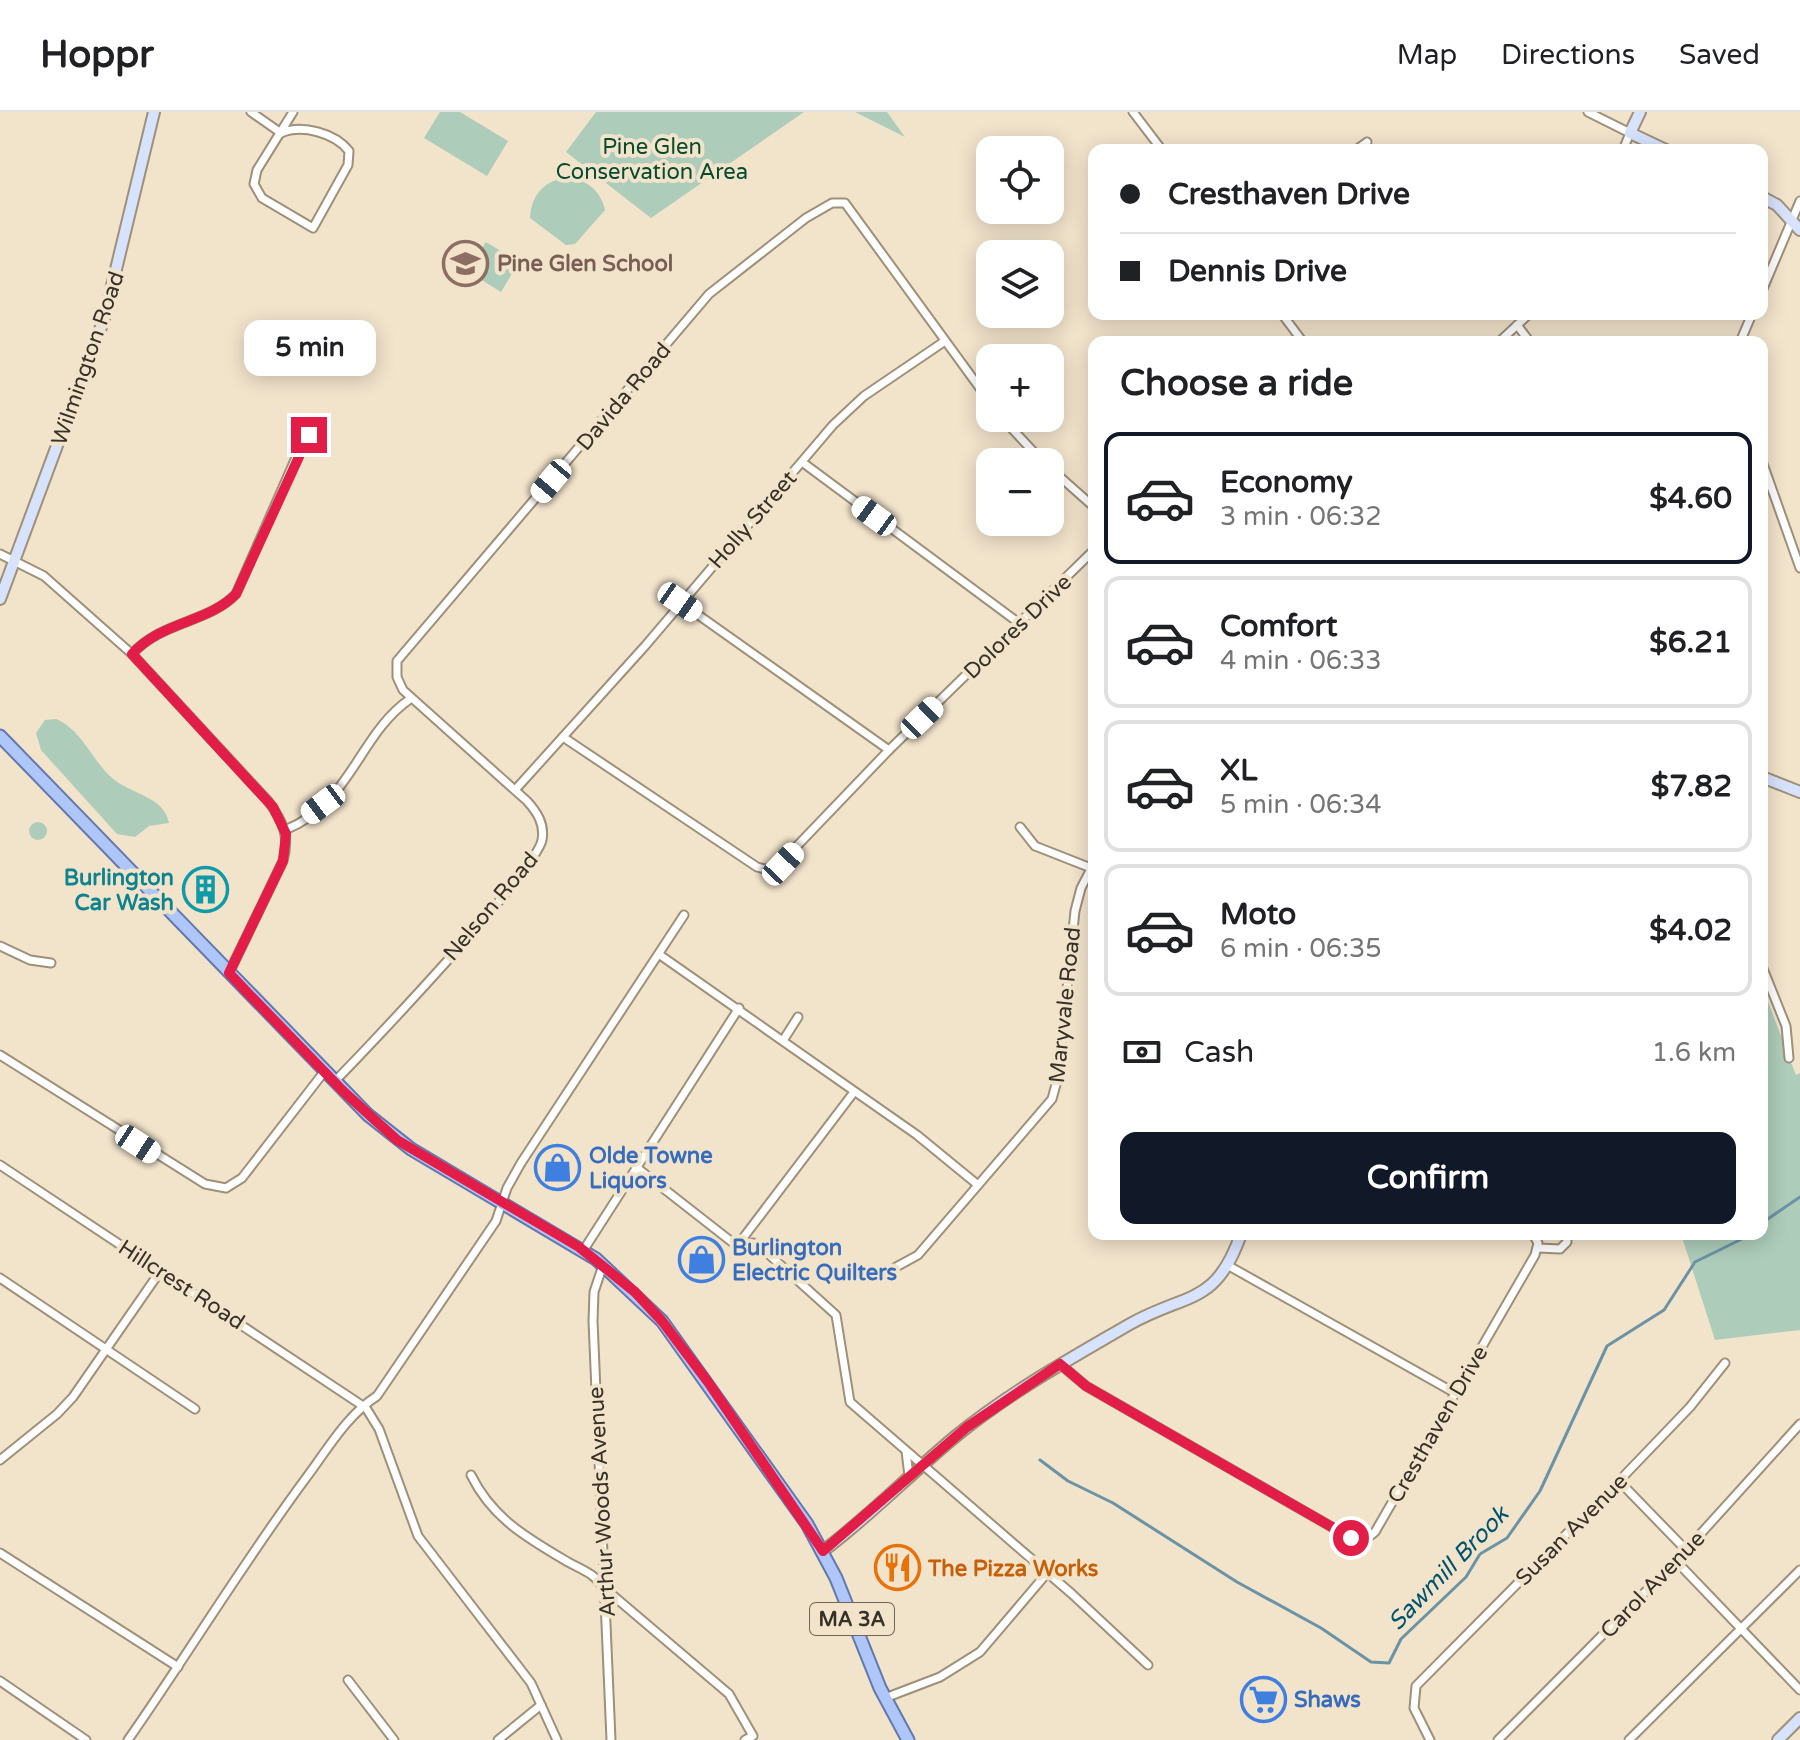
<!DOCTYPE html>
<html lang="en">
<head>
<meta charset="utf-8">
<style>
	body { margin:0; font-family:"Varela Round",sans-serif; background:#f6f6f6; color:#202124; height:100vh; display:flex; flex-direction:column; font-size:30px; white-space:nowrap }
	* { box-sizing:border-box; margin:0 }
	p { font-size:26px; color:#757577 }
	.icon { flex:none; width:44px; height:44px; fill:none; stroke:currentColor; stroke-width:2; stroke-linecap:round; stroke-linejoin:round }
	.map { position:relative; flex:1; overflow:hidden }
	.sheet { position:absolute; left:1088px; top:224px; width:680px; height:904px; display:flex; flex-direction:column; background:#fff; border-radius:16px; box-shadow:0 4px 20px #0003 }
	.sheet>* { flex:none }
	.top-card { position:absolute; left:1088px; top:32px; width:680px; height:176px; border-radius:16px; box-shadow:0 4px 20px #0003; display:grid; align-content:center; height:176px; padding:0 32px; background:#fff }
	.fabs { position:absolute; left:976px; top:24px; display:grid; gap:16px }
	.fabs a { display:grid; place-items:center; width:88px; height:88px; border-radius:16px; background:#fff; box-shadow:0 4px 20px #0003; font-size:40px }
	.end { position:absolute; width:36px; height:36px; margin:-18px; border:10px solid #e11d48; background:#fff; box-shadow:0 0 0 4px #fff }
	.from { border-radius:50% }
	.bubble { position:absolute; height:56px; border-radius:16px; background:#fff; box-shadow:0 4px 20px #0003; font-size:26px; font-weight:800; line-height:56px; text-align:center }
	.car { position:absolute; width:24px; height:48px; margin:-24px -12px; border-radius:10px; box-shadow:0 0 6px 2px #0007; background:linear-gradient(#fff 24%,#345 0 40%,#fff 0 76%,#345 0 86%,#fff 0) }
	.top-card b { display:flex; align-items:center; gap:28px; height:76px; font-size:30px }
	.top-card b+b { border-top:2px solid #e0e0e0 }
	.top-card i { width:20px; height:20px; background:#202124 }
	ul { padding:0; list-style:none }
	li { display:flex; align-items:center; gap:24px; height:132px; margin:0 16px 12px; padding:0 16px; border:4px solid #e0e0e0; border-radius:16px }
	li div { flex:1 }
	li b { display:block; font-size:30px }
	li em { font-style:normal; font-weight:800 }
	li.on { border-color:#111827 }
	li>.icon { width:72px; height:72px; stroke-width:1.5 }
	h2 { padding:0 32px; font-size:36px; line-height:96px }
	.pay { display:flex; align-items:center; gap:20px; height:88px; padding:0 32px; font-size:30px }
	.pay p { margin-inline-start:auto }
	.action { display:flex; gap:16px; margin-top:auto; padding:16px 32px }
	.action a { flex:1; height:92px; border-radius:16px; background:#111827; color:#fff; font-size:32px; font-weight:800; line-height:92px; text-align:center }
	header { display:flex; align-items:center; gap:48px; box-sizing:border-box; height:112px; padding:0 40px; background:#fff; border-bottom:2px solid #e0e0e0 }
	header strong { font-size:38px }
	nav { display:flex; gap:44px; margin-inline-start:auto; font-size:28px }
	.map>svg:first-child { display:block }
	.green { fill:#adccb9 }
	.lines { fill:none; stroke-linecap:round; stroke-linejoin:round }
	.stream { stroke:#6b93a5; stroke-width:3 }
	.street-casing { stroke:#9e9079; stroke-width:11 }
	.secondary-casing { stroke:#9e9079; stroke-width:14 }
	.primary-casing { stroke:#6379ad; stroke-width:15 }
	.street { stroke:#fff; stroke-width:7 }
	.secondary { stroke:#d7e2fc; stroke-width:10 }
	.primary { stroke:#afc6f9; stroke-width:11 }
	.route { stroke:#e11d48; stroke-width:10 }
	.labels { text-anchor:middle; stroke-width:8; stroke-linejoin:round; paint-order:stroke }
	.shield { fill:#f2e3cb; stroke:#6f6659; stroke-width:2 }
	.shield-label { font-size:20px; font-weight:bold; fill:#373128 }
	.park-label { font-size:22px; fill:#064b2e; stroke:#f2e3cb }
	.education-label { font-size:22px; font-weight:bold; fill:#785e54; stroke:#f2e3cb; text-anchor:start }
	.street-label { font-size:22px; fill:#373128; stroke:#f2e3cb }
	.culture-label { font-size:22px; font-weight:bold; fill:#0d838f; stroke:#f2e3cb; text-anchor:end }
	.shop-label { font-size:22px; font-weight:bold; fill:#366cbe; stroke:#f2e3cb; text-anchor:start }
	.food-label { font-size:22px; font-weight:bold; fill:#c56008; stroke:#f2e3cb; text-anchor:start }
	.water-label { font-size:24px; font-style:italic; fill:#00536f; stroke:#f2e3cb }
</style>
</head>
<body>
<header>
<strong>Hoppr</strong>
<nav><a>Map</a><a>Directions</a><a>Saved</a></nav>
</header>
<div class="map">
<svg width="1800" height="1628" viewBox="0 0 1800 1628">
	<rect width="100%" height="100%" fill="#f2e3cb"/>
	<g class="green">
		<polygon points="440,0 460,0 508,29 487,64 424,26"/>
		<polygon points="596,0 804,0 651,106 566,40"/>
		<polygon points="855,0 887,0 905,25"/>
		<path d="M564 66C585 66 600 77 605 98L575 132 566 133 530 106C531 84 543 70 564 66Z"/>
		<polygon points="486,130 519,150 501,180 467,159"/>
		<path d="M56 607C81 617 92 648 112 666 130 682 164 684 169 711L149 714 135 725 117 722 41 638 36 621 45 608Z"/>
		<circle cx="38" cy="719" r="9"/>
		<polygon points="1762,874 1796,963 1800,961 1800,1218 1715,1228 1681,1122 1762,1122"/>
	</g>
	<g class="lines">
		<g class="stream">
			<polyline points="1762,1111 1800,1085"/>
			<polyline points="1040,1348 1068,1369 1113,1391 1237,1470 1321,1516 1371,1550 1389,1551 1401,1527 1466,1465 1480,1442 1507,1426 1540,1379 1607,1234 1664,1198 1695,1150 1752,1122"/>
		</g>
		<defs>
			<g id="street">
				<polyline points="251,0 281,21"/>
				<polyline points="1133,0 1162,38"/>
				<polyline points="1588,0 1630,21 1623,38"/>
				<path d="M281 21C302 12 335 21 349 39L348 53 313 116 262 86 254 72 257 58 293 0"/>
				<polyline points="1356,38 1367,30"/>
				<polyline points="1762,179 1800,89"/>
				<polyline points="1282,202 1303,230"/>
				<polyline points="1517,213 1530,230"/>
				<polyline points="1499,230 1529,202"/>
				<polyline points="1740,230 1752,202"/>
				<polyline points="1002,306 1043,350"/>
				<polyline points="1762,349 1800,456"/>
				<polyline points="802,350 1019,511"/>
				<polyline points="1050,356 1094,395"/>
				<path d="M0 442 44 464 132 542 268 689C283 709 290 725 283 749L229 861"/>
				<polyline points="680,490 889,638"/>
				<path d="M132 542C162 509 208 511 236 482L298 341 306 325 321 311"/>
				<polyline points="563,625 757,755 773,759 889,638 1094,438"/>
				<polyline points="515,678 645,534 833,313 864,284 945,229"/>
				<polyline points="1020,715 1035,734 1091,756"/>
				<path d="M285 718C352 691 358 623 410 587"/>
				<polyline points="0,834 30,848 51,851"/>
				<polyline points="660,843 917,1023 978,1073"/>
				<polyline points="1762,854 1786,914 1789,946"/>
				<polyline points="784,927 798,905"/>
				<polyline points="0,943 205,1072 226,1076 242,1066 324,960"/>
				<path d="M334 970C365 939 537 757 542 728 545 712 537 700 527 689L403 578 397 565V549L709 182 806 106 832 91H845L990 290"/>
				<polyline points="0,1053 366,1296 379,1317 418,1424 531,1571 557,1628"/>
				<polyline points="636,1055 737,1134"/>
				<polyline points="737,1134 753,1131 764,1138 836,1203 850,1290 1072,1482 1148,1553"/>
				<polyline points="737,1134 854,980"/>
				<polyline points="1538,1136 1560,1137 1567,1130 1567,1122"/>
				<polyline points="583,1139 739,896"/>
				<polyline points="603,1153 594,1180 593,1209 611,1628"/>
				<polyline points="1229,1154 1455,1281"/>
				<polyline points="885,1161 918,1143 1052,987 1058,965 1075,799 1081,776 1094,751"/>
				<polyline points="0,1166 195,1297"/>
				<polyline points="1060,1252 1086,1274 1351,1426 1365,1428 1375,1420 1535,1143 1538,1131 1533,1122"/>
				<polyline points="906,1339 909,1364"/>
				<polyline points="0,1348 57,1302 73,1285 161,1158"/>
				<path d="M471 1363C492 1406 527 1426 568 1450 582 1458 594 1461 603 1475L729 1582 753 1624 745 1628"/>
				<polyline points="1619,1369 1686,1438"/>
				<polyline points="0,1441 178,1555"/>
				<polyline points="1676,1449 1800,1578"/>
				<polyline points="348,1568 394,1628"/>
				<polyline points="0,1569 86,1628"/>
				<polyline points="885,1586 940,1565 980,1540 1048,1460"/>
				<path d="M128 1628C188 1542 243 1451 306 1366 327 1338 347 1303 377 1284L496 1109 507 1076 521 1051 684 803"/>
				<polyline points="498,1628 541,1593"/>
				<polyline points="1430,1628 1414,1596 1416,1574 1619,1369 1690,1295 1725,1251"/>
				<polyline points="1498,1628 1676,1449 1800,1312"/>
				<polyline points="1629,1628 1800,1458"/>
			</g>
			<g id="secondary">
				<polyline points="1640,0 1630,21 1666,38"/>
				<polyline points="1762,85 1777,93 1800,118"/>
				<polyline points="0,487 104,207 154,0"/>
				<polyline points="1762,665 1800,680"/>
				<path d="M823 1439C870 1404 911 1361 956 1324 1010 1280 1070 1247 1130 1212 1187 1180 1216 1194 1241 1122"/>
				<polyline points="1778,1628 1800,1606"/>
			</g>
			<polyline id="primary" points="0,624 368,1003 411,1037 596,1147 662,1209 807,1412 836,1466 880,1576 908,1628"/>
		</defs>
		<use href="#street" class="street-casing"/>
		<use href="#secondary" class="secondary-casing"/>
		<use href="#primary" class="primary-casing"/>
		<use href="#street" class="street"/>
		<use href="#secondary" class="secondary"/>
		<use href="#primary" class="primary"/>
	</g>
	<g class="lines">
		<path class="route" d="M309 323 236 482C208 511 162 509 132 542L273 695 286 722 283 749 229 861 245 878 343 979 397 1028 579 1135 635 1180 662 1209 708 1270 823 1439 967 1315 1060 1252 1086 1274 1351 1426"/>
	</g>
	<defs>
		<symbol id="school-ring" viewBox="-11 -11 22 22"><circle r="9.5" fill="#f2e3cb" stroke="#8d6e63" stroke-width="1.5"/><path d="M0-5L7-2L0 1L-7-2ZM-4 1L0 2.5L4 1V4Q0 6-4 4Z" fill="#8d6e63"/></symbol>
		<symbol id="building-ring" viewBox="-11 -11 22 22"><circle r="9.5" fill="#f2e3cb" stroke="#0f9aa8" stroke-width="1.5"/><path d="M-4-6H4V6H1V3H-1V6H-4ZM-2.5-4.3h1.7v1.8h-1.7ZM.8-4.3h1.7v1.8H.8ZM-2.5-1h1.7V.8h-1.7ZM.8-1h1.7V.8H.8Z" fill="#0f9aa8"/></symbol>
		<symbol id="shop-ring" viewBox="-11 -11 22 22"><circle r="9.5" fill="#f2e3cb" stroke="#3f7fe0" stroke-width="1.5"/><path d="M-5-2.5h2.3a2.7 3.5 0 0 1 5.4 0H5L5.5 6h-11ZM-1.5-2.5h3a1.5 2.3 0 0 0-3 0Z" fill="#3f7fe0"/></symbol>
		<symbol id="restaurant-ring" viewBox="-11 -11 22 22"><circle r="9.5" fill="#f2e3cb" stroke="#e8710a" stroke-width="1.5"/><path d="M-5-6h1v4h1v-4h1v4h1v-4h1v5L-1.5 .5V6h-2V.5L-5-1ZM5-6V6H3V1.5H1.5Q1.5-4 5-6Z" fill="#e8710a"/></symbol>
		<symbol id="supermarket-ring" viewBox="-11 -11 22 22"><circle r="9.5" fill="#f2e3cb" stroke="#3f7fe0" stroke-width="1.5"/><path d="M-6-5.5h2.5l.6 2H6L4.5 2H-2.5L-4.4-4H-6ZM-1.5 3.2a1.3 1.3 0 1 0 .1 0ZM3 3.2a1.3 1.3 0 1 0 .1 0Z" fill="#3f7fe0"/></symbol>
	</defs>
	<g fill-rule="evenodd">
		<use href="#school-ring" x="440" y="126" width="51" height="51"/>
		<use href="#building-ring" x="180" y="752" width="51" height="51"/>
		<use href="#shop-ring" x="532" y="1030" width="51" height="51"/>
		<use href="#shop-ring" x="676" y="1122" width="51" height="51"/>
		<use href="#restaurant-ring" x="872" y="1430" width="51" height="51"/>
		<use href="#supermarket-ring" x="1238" y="1562" width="51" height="51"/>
	</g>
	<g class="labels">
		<rect class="shield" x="810" y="1491" width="84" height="32" rx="6"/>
		<g class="shield-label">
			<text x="852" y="1514">MA 3A</text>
		</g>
		<g class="park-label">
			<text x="652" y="42">Pine Glen<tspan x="652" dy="25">Conservation Area</tspan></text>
		</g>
		<g class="education-label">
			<text x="497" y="159">Pine Glen School</text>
		</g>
		<g class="street-label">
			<text transform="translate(87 246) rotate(-71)" y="8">Wilmington Road</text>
			<text transform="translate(623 284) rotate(-50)" y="8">Davida Road</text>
			<text transform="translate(752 407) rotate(-49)" y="8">Holly Street</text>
			<text transform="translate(1017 514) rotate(-44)" y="8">Dolores Drive</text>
			<text transform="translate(490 794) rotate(-50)" y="8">Nelson Road</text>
			<text transform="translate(1064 893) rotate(-84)" y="8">Maryvale Road</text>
			<text transform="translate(182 1172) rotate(33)" y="8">Hillcrest Road</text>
			<text transform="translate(1437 1312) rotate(-60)" y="8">Cresthaven Drive</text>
			<text transform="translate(601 1390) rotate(-93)" y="8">Arthur Woods Avenue</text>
			<text transform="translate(1571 1417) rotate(-45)" y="8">Susan Avenue</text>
			<text transform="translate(1652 1472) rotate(-46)" y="8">Carol Avenue</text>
		</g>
		<g class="culture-label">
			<text x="174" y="773">Burlington<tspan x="174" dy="25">Car Wash</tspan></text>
		</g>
		<g class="shop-label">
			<text x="589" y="1051">Olde Towne<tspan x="589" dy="25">Liquors</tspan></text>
			<text x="732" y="1143">Burlington<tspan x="732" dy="25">Electric Quilters</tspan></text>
			<text x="1294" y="1595">Shaws</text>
		</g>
		<g class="food-label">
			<text x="928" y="1464">The Pizza Works</text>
		</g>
		<g class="water-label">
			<text transform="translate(1448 1456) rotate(-46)" y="8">Sawmill Brook</text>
		</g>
	</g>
</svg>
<div class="fabs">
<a><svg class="icon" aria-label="locate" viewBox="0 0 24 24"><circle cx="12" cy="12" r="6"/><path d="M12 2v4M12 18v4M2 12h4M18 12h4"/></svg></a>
<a><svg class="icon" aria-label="layers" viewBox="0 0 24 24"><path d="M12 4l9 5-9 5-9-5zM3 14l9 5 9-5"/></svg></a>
<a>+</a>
<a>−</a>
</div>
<i class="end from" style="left:1351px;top:1426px"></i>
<i class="end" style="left:309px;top:323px"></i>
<div class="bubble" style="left:244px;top:208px;width:132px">5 min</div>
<i class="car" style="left:551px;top:369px;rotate:220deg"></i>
<i class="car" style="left:874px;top:404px;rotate:306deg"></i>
<i class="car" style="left:680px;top:490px;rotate:125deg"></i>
<i class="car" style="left:922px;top:606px;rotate:46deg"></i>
<i class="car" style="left:323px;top:692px;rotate:233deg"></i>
<i class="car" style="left:783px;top:752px;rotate:43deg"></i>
<i class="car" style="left:138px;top:1032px;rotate:123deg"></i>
<div class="top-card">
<b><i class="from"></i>Cresthaven Drive</b>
<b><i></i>Dennis Drive</b>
</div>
<section class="sheet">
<h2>Choose a ride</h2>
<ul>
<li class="on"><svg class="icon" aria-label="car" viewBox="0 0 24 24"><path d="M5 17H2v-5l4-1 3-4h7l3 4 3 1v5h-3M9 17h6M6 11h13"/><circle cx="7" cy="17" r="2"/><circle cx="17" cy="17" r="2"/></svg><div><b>Economy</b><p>3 min · 06:32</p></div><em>$4.60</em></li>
<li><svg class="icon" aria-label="car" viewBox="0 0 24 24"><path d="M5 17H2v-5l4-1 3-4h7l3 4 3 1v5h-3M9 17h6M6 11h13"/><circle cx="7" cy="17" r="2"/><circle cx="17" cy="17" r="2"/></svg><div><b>Comfort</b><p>4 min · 06:33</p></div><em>$6.21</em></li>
<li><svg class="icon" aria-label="car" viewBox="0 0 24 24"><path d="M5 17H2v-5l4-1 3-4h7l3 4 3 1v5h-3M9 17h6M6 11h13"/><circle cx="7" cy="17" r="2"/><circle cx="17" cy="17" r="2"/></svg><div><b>XL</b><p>5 min · 06:34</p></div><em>$7.82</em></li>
<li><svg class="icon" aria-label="car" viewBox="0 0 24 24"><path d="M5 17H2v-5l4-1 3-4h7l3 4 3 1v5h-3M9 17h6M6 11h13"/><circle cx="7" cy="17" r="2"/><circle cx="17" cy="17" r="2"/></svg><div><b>Moto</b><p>6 min · 06:35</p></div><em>$4.02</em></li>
</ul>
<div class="pay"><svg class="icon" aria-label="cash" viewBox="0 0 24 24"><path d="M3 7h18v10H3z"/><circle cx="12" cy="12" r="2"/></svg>Cash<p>1.6 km</p></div>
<div class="action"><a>Confirm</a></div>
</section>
</div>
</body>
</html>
